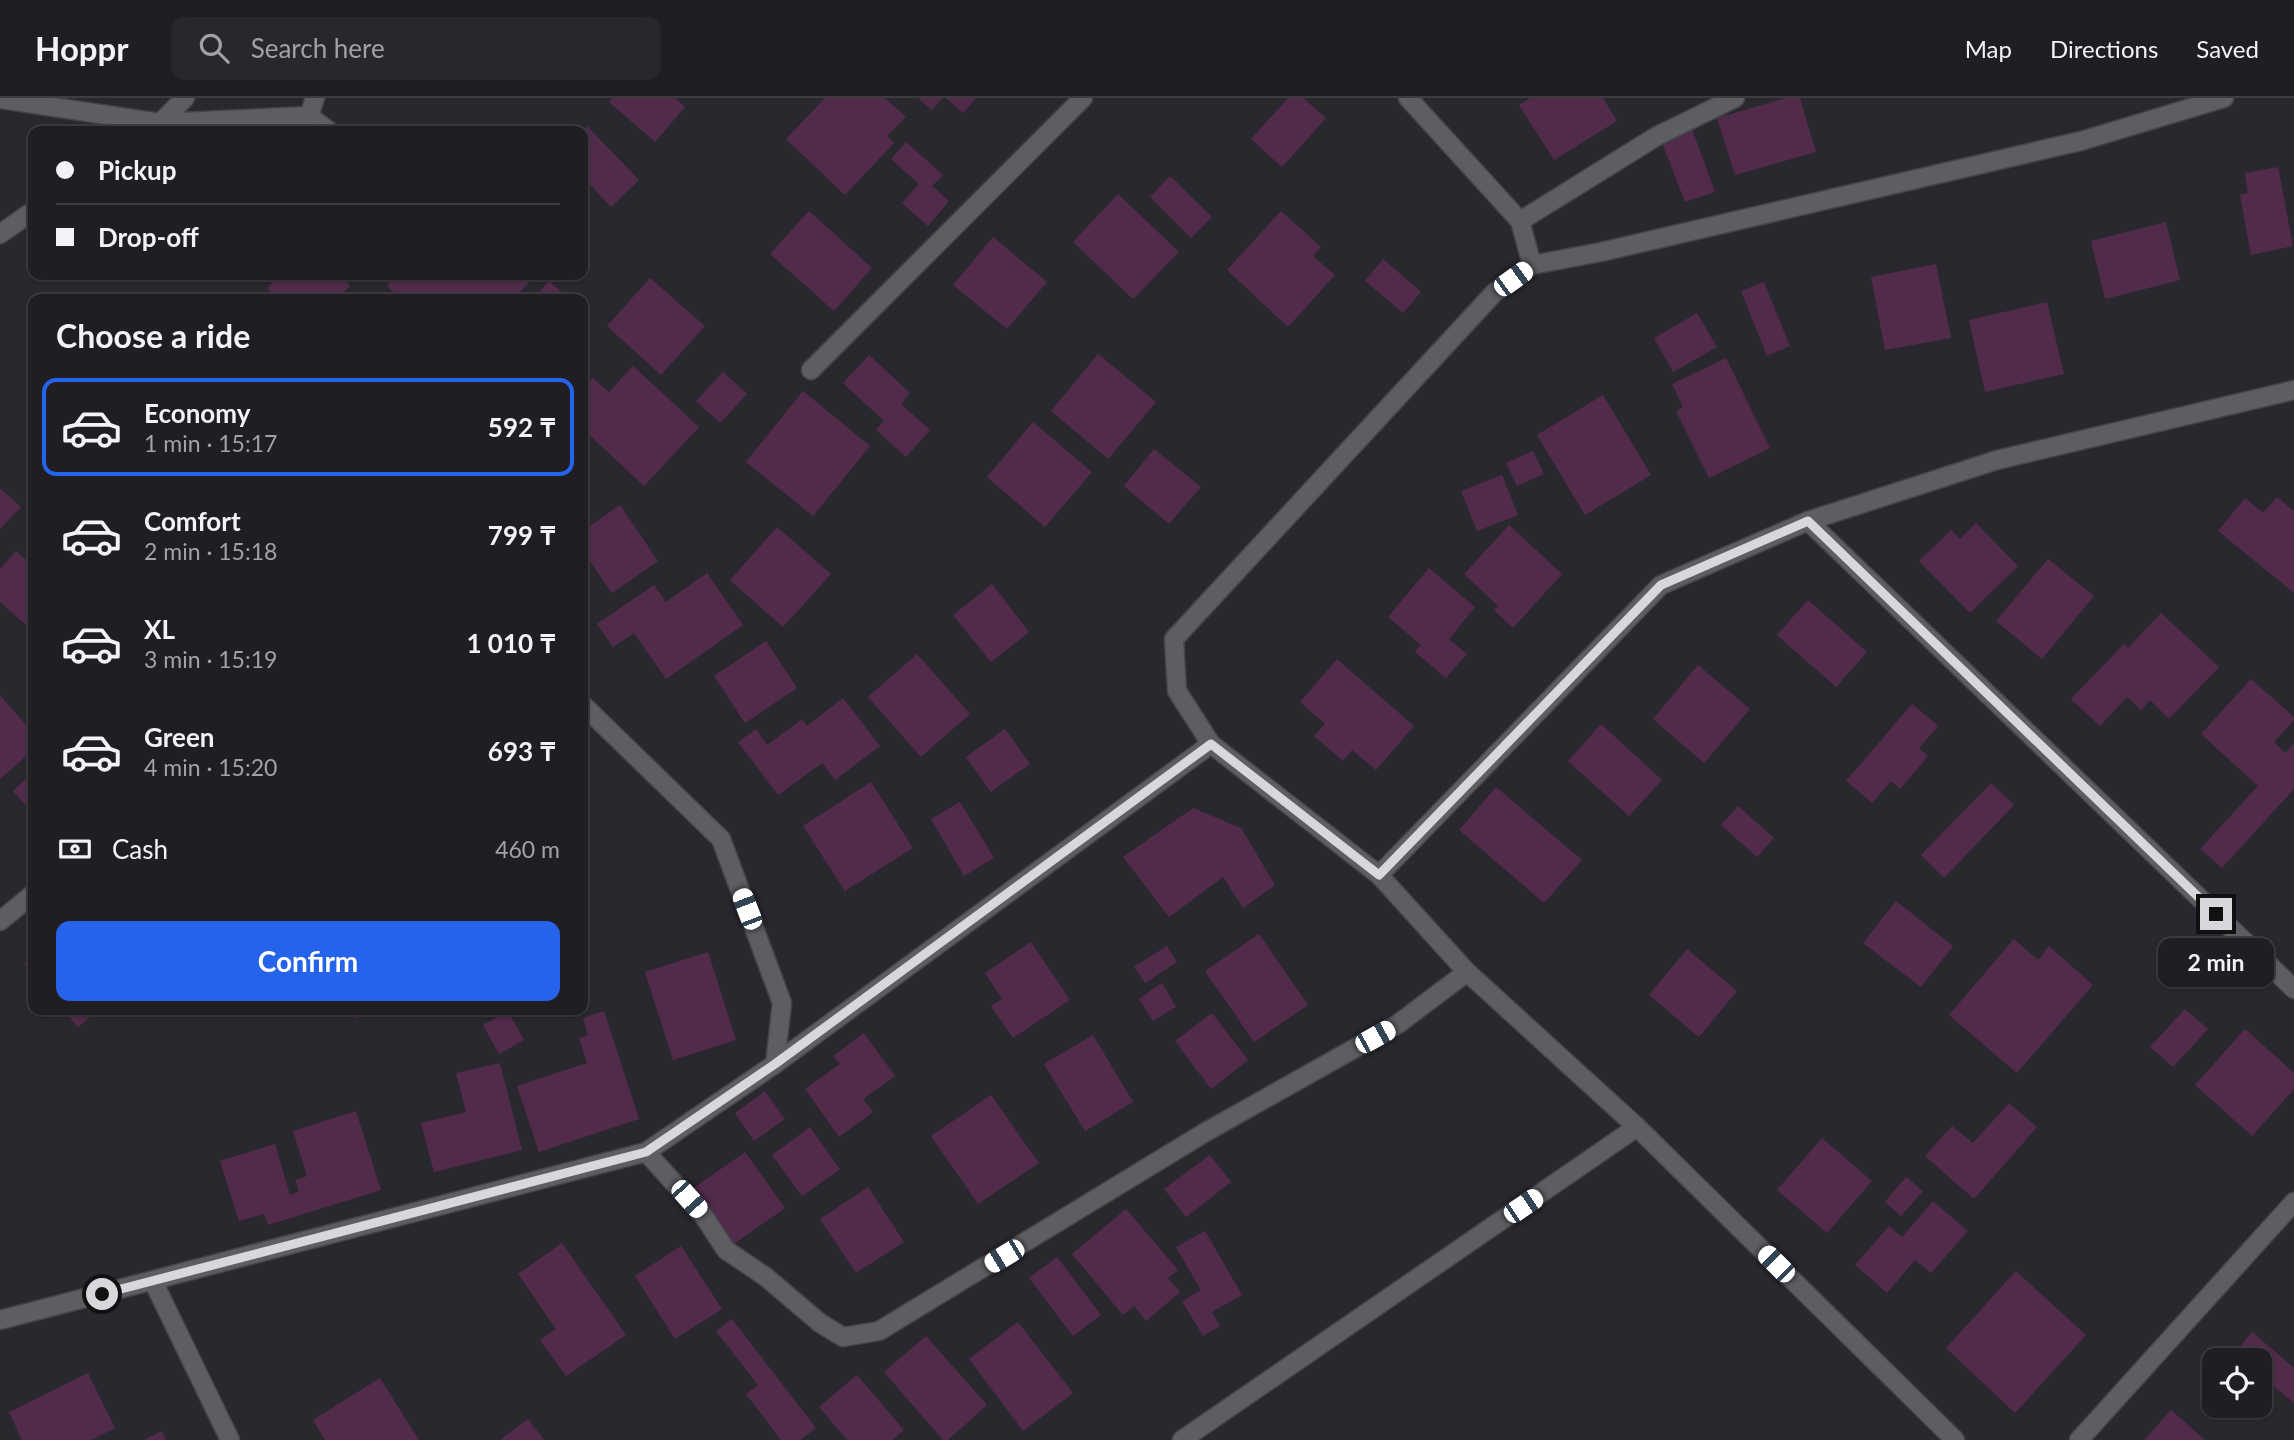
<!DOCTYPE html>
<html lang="en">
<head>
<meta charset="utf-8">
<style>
	body { margin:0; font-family:Lato,sans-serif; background:#28272b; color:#f1f3f6; height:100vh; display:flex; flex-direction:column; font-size:26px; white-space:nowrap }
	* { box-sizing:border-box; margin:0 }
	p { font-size:23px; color:#a2a2a6 }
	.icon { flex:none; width:38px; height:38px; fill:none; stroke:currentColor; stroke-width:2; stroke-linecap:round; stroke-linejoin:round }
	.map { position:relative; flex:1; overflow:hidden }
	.panel { position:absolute; left:28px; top:196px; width:560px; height:721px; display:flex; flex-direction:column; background:#201e23; border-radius:14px; box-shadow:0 2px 5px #0004,0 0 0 2px #3d3c41 }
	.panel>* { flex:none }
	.hud { position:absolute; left:28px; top:28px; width:560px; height:154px; border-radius:14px; box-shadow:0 2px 5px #0004,0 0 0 2px #3d3c41; display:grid; align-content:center; height:154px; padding:0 28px; background:#201e23 }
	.controls { position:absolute; left:2202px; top:1250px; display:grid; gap:14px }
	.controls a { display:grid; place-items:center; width:70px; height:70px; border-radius:14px; background:#201e23; box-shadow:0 2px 5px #0004,0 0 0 2px #3d3c41; font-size:35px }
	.end { position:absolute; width:32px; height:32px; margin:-16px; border:9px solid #d8d7db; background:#111; box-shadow:0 0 0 4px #111 }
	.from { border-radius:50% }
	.bubble { position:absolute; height:49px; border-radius:14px; background:#201e23; box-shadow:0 2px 5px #0004,0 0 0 2px #3d3c41; font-size:23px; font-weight:700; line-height:49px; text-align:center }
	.car { position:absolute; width:21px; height:42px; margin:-21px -10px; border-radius:9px; box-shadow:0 0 5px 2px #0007; background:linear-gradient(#fff 24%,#345 0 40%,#fff 0 76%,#345 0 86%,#fff 0) }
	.hud b { display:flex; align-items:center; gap:24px; height:66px; font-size:26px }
	.hud b+b { border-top:2px solid #3d3c41 }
	.hud i { width:18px; height:18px; background:#f1f3f6 }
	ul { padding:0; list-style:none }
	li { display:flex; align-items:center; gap:21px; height:98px; margin:0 14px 10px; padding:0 14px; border:4px solid transparent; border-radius:14px }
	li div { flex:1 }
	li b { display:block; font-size:26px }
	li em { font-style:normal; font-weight:700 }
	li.active { border-color:#2563eb }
	li>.icon { width:63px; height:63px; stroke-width:1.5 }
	h2 { padding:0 28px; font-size:32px; line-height:84px }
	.pay { display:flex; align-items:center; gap:18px; height:77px; padding:0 28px; font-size:26px }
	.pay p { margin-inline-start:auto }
	.primary-button { display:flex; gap:14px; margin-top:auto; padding:14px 28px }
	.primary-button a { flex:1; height:80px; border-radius:14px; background:#2563eb; color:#fff; font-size:28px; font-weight:700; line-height:80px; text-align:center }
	header { display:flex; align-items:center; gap:42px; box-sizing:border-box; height:98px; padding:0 35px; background:#201e23; border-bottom:2px solid #3d3c41 }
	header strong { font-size:33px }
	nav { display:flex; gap:38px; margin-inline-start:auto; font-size:24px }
	.search { width:490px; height:63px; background:#28272b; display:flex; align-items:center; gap:18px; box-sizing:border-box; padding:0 24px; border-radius:14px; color:#a2a2a6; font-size:26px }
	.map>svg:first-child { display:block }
	.building { fill:#522b4b }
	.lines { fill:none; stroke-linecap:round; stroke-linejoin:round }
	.service-casing { stroke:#46444b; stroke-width:21 }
	.minor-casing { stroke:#46444b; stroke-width:21 }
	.service { stroke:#5d5e61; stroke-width:18 }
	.minor { stroke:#5d5e61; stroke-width:18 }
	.route { stroke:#d8d7db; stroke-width:9 }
</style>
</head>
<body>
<header>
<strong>Hoppr</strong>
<div class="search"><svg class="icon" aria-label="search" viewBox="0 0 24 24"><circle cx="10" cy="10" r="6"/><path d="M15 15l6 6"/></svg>Search here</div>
<nav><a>Map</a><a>Directions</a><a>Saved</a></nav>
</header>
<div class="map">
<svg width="2294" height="1342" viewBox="0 0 2294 1342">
	<rect width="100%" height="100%" fill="#2a282f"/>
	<g class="building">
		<polygon points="612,0 675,0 685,9 655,44 609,4"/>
		<polygon points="825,0 885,0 906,19 887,38 894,45 845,97 786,41"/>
		<polygon points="918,0 942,0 932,12"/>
		<polygon points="946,0 976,0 963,15"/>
		<polygon points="1288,0 1303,0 1326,20 1282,69 1251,41"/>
		<polygon points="1530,0 1603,0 1617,23 1554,62 1519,7"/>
		<polygon points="1786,0 1800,0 1816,54 1735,77 1717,20"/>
		<polygon points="587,28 639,82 611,109 583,79 583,33"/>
		<polygon points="1692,31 1715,94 1685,104 1661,42"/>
		<polygon points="906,44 943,77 932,88 949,103 928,128 902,105 919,86 891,61"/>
		<polygon points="2278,69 2293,148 2251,157 2240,97 2248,95 2245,75"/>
		<polygon points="1170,78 1212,119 1191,140 1150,99"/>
		<polygon points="1118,96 1179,154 1133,201 1073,144"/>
		<polygon points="809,113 872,170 834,213 770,156"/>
		<polygon points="1281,113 1321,149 1313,158 1335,177 1288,229 1227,172"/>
		<polygon points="2166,124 2180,182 2105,201 2091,143"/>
		<polygon points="993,139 1047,184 1007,231 953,187"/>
		<polygon points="1383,161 1421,194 1403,215 1365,183"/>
		<polygon points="1936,166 1951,240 1885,252 1871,179"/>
		<polygon points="281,177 340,177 350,188 336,201 278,201 267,190"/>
		<polygon points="396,177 535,177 514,201 503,201 498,197 494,201 402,201 387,188"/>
		<polygon points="650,180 705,228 661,277 607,228"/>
		<polygon points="549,183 570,201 533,201"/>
		<polygon points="1764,184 1790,248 1767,258 1741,193"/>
		<polygon points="2047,204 2064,276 1985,294 1969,222"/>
		<polygon points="1697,215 1717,249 1673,274 1654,240"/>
		<polygon points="1098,256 1156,304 1108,361 1051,313"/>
		<polygon points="869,257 910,295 901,306 930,332 906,359 876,332 884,323 843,285"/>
		<polygon points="1726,260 1770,350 1709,380 1676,313 1683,309 1672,286"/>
		<polygon points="633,268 699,329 644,388 583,331 583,291 593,280 609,294"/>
		<polygon points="723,274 747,296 720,325 696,303"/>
		<polygon points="803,293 870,348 813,418 746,364"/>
		<polygon points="1603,297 1651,377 1585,417 1537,337"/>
		<polygon points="1033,324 1092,374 1045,429 987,379"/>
		<polygon points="1154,351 1201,389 1169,426 1124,388"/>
		<polygon points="1533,353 1544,376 1517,388 1506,365"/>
		<polygon points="1502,377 1518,417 1477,433 1461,393"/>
		<polygon points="0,390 21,409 0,431"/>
		<polygon points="2277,399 2294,413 2294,495 2218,433 2245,400 2263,415"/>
		<polygon points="620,407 658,463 612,495 583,453 583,433"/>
		<polygon points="1976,425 2018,468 1970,515 1919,463 1951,432 1960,441"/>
		<polygon points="1509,427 1562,476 1513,530 1494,512 1498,508 1464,476"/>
		<polygon points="777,429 831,476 783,529 730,482"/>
		<polygon points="16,453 33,468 33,533 0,504 0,471"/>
		<polygon points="2048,461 2094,498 2042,561 1996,523"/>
		<polygon points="1429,470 1475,509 1449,541 1467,556 1446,580 1415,554 1421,547 1388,519"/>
		<polygon points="707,475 743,527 666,581 634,535 613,549 597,526 654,487 666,504"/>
		<polygon points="992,486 1029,534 991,564 953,517"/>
		<polygon points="1808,502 1867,554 1836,589 1777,537"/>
		<polygon points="2161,515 2219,569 2169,621 2150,602 2141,612 2127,599 2100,628 2071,601 2124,546 2128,550"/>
		<polygon points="766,543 797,590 745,625 714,578"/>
		<polygon points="917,556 970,616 921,659 868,599"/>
		<polygon points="1337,561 1414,628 1376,672 1352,652 1343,663 1314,638 1325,626 1300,604"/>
		<polygon points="1698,567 1750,611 1704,665 1653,621"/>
		<polygon points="2251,581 2294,619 2294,622 2274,644 2285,655 2294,645 2294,691 2222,770 2200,751 2258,688 2201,636"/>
		<polygon points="0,597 33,635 33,652 0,681"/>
		<polygon points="843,600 880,648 835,682 822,665 778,697 738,644 756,631 767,647 802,621 807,628"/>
		<polygon points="1912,606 1938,628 1919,650 1928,658 1900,691 1891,683 1872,705 1846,683"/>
		<polygon points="1601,626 1662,682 1629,718 1568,663"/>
		<polygon points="1005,631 1030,666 991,694 966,659"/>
		<polygon points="33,674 33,715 13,693"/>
		<polygon points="871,684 913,750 845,793 803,728"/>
		<polygon points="1991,685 2014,707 1944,780 1921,757"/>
		<polygon points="1496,689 1582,762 1544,805 1459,732"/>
		<polygon points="960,704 994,760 964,778 931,721"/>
		<polygon points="1738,708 1774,740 1757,759 1721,727"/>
		<polygon points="1193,710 1241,730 1275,787 1243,810 1223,779 1169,819 1123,759"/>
		<polygon points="1896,803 1953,848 1921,889 1863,845"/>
		<polygon points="1259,836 1308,907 1254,944 1205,873"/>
		<polygon points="2014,841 2038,862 2049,848 2093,887 2017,975 1949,917"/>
		<polygon points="1031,844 1070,902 1013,940 991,908 1002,901 985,875"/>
		<polygon points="1167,848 1177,864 1145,885 1134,869"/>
		<polygon points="1687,851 1737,893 1699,939 1649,897"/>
		<polygon points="708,854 736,942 673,962 645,874"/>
		<polygon points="33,857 33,877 24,866"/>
		<polygon points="1162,885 1176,909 1153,923 1139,901"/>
		<polygon points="2185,911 2208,931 2173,969 2150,949"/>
		<polygon points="63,912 98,912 78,929"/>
		<polygon points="352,912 376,912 356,921"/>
		<polygon points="604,913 639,1021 539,1054 517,988 587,965 579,940 588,937 583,920"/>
		<polygon points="508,914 524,942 499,956 483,927"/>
		<polygon points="1212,915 1248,962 1211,991 1175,943"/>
		<polygon points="2245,931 2294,975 2294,991 2252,1038 2195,987"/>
		<polygon points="864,935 895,978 863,1001 873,1014 839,1039 805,991 840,966 833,958"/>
		<polygon points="1093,937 1133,1004 1085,1033 1044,966"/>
		<polygon points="500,965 522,1052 434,1074 421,1025 466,1014 456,975"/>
		<polygon points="765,993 785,1021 754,1043 735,1015"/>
		<polygon points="991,997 1039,1065 978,1106 931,1038"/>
		<polygon points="2009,1005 2037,1029 1974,1101 1925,1058 1952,1028 1973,1045"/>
		<polygon points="356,1013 381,1092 268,1127 264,1116 239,1123 220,1063 275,1046 290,1097 299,1093 295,1082 307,1078 293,1033"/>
		<polygon points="810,1029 840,1071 802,1098 772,1057"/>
		<polygon points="1822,1040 1872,1083 1827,1135 1777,1092"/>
		<polygon points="745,1054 785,1110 734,1146 694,1090"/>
		<polygon points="1210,1057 1231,1084 1186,1119 1164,1091"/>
		<polygon points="1906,1079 1923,1093 1901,1118 1885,1104"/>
		<polygon points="868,1089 904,1144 856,1175 820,1121"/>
		<polygon points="1933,1103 1968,1133 1931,1175 1915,1162 1887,1195 1855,1167 1889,1128 1902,1139"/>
		<polygon points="1126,1111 1178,1172 1168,1180 1180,1194 1146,1223 1134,1208 1123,1217 1072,1156"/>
		<polygon points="1205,1133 1242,1197 1212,1214 1220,1228 1203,1238 1182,1203 1201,1192 1176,1149"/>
		<polygon points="562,1145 626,1237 566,1278 540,1242 556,1231 518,1176"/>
		<polygon points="681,1148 722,1211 675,1241 635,1178"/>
		<polygon points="1057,1159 1101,1217 1073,1238 1029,1180"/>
		<polygon points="2016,1173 2086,1237 2015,1315 1946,1250"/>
		<polygon points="732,1221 816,1330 800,1342 781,1342 746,1296 758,1287 716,1233"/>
		<polygon points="1018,1224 1073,1295 1023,1333 969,1261"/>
		<polygon points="2252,1234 2294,1270 2294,1305 2259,1276 2259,1262 2242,1262 2235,1255"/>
		<polygon points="926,1238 987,1307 948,1342 943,1342 884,1274"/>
		<polygon points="88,1275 115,1330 91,1342 22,1342 9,1314"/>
		<polygon points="857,1277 904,1332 892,1342 847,1342 819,1309"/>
		<polygon points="380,1280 419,1342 325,1342 313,1322"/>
		<polygon points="2171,1312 2205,1342 2144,1342"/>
		<polygon points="528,1321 544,1342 500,1342"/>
		<polygon points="162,1333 166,1342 144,1342"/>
	</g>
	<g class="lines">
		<defs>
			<g id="service">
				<polyline points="315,0 309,18 329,33"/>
				<polyline points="1408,0 1520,123 1532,167"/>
				<polyline points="0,1 160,25 185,0"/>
				<polyline points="157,27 160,25 309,18"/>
				<polyline points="1520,123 1657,38 1735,0"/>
				<polyline points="0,136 33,113"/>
				<polyline points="811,272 1083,0"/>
				<polyline points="1808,423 2294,891"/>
				<polyline points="583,607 721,741 782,905 775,966"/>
				<polyline points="1379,777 1661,487 1808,423 1997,362 2294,292"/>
				<polyline points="0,823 33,796"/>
				<polyline points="646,1054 703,1117 726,1152 766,1179 820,1225 843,1239 879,1233 1204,1035 1398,926 1467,874"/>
				<polyline points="0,1222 646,1054 775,966 1211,646 1177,593 1174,541 1494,195 1532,167 1601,154 2081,43 2224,0"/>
			</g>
			<g id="minor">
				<polyline points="1211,646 1379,777 1467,874 1637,1029 1955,1342"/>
				<polyline points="153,1183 230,1342"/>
				<polyline points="1182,1342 1637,1029"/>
				<polyline points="2079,1342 2294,1104"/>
			</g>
		</defs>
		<use href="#service" class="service-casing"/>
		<use href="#minor" class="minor-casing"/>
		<use href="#service" class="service"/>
		<use href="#minor" class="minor"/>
	</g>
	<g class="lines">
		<polyline class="route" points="102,1196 646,1054 775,966 1211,646 1379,777 1661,487 1808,423 2216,816"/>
	</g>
</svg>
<div class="controls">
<a><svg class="icon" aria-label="locate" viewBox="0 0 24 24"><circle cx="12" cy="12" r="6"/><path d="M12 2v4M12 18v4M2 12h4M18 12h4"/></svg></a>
</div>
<i class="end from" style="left:102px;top:1196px"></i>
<i class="end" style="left:2216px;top:816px"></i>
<div class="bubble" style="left:2158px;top:840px;width:116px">2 min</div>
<i class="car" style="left:1513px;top:181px;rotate:54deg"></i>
<i class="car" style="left:747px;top:811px;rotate:339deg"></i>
<i class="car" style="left:1375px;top:939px;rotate:61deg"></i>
<i class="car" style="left:689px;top:1101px;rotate:138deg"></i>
<i class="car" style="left:1523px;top:1108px;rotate:56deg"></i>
<i class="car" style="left:1004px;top:1158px;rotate:239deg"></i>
<i class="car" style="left:1776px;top:1166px;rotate:315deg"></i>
<div class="hud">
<b><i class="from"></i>Pickup</b>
<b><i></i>Drop-off</b>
</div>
<section class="panel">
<h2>Choose a ride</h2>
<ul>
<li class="active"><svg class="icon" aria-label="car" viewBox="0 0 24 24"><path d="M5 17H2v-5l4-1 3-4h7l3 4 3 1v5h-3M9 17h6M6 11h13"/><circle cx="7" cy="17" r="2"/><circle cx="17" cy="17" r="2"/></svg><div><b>Economy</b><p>1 min · 15:17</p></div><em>592 ₸</em></li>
<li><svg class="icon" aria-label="car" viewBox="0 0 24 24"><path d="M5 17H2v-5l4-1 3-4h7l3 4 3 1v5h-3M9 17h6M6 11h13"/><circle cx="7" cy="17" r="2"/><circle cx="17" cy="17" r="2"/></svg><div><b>Comfort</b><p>2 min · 15:18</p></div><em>799 ₸</em></li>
<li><svg class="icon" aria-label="car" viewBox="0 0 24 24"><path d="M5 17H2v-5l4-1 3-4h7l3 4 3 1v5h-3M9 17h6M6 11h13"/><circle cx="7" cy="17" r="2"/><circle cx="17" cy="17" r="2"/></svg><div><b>XL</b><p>3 min · 15:19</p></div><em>1 010 ₸</em></li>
<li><svg class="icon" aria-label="car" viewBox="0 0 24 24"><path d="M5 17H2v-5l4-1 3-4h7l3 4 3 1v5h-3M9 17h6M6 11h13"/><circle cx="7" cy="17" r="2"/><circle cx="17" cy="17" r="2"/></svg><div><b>Green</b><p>4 min · 15:20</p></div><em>693 ₸</em></li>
</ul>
<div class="pay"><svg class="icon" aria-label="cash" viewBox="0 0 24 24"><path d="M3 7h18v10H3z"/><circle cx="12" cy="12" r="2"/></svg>Cash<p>460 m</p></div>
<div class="primary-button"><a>Confirm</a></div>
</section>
</div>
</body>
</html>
